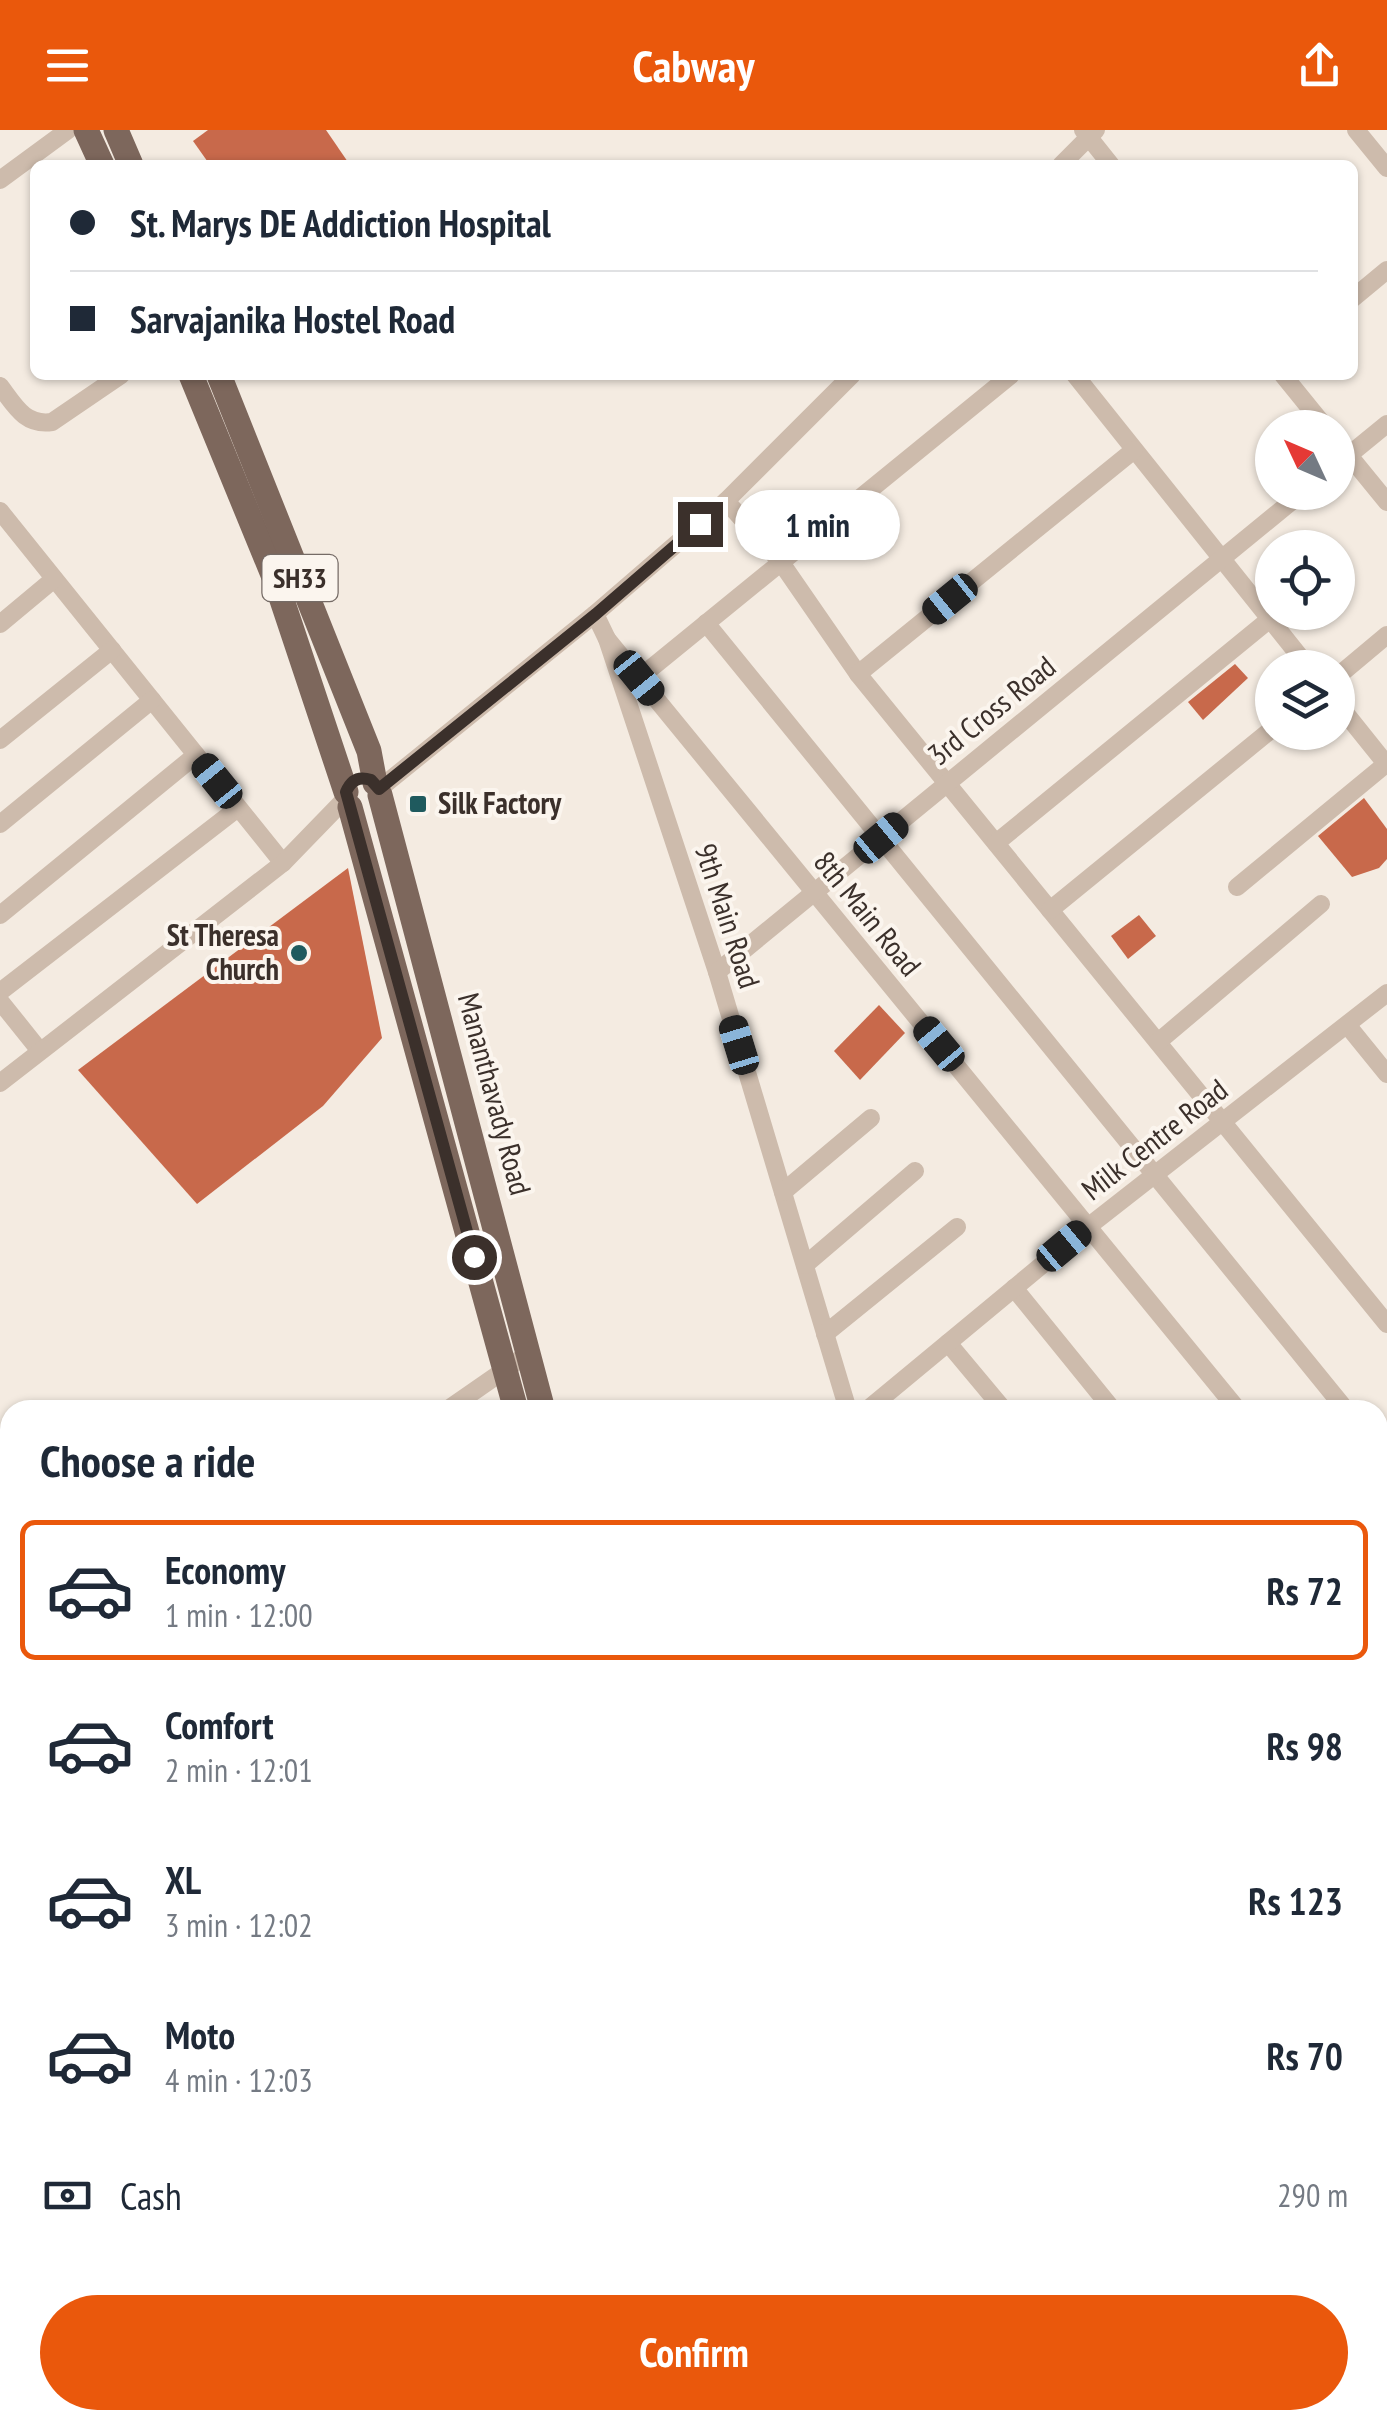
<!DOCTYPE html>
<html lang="en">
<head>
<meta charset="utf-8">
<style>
	body { margin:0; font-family:"PT Sans Narrow",sans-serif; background:#f2f2f3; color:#1f2937; height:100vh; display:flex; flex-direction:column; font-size:38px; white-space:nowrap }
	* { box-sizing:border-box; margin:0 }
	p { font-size:32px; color:#747a83 }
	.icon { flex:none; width:55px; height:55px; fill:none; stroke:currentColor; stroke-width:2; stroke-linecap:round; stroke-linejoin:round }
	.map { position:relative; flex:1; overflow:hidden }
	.side { position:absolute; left:0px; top:1270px; width:1388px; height:1030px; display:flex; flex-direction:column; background:#fff; border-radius:30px 30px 0 0; box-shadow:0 2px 8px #0004 }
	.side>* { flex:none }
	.top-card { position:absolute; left:30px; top:30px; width:1328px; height:220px; border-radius:15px; box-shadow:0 2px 8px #0004; display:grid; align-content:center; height:220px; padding:0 40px; background:#fff }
	.needle { width:65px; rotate:314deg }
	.buttons { position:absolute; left:1255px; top:280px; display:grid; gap:20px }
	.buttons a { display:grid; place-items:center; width:100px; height:100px; border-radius:50%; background:#fff; box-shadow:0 2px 8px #0004; font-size:50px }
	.end { position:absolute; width:45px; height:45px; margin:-22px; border:12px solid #3b302b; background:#fff; box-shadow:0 0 0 5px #fff }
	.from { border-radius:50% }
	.bubble { position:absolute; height:70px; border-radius:35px; background:#fff; box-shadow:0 2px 8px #0004; font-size:32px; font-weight:800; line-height:70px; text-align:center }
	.car { position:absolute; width:30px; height:60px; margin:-30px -15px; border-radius:12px; box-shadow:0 0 8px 2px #0007; background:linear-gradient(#222 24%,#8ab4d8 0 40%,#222 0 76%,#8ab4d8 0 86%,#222 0) }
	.top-card b { display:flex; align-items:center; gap:35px; height:95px; font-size:38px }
	.top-card b+b { border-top:2px solid #e0e1e3 }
	.top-card i { width:25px; height:25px; background:#1f2937 }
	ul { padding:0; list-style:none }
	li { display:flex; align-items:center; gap:30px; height:140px; margin:0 20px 15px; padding:0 20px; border:5px solid transparent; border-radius:15px }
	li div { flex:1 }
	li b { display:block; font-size:38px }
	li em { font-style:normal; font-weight:800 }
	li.on { border-color:#ea580c }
	li>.icon { width:90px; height:90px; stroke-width:1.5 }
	h2 { padding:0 40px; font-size:45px; line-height:120px }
	.pay { display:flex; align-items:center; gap:25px; height:110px; padding:0 40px; font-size:38px }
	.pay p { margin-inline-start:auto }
	.cta { display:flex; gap:20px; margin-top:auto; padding:20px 40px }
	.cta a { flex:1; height:115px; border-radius:60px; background:#ea580c; color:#fff; font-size:40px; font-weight:800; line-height:115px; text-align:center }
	header { display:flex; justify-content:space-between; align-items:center; height:130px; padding:0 40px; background:#ea580c; color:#fff; font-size:45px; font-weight:800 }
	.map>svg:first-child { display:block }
	.green { fill:#b8c4a0 }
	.building { fill:#c8694b }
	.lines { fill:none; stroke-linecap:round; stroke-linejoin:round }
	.path { stroke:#b9a596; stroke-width:4; stroke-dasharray:5 5; stroke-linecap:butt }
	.service { stroke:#cdbbac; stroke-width:9 }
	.minor { stroke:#cdbbac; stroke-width:18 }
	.tertiary { stroke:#cdbbac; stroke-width:22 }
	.primary { stroke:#7d675c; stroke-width:25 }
	.route { stroke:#3b302b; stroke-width:12 }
	.poi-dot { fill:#1f5a5e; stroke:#fbf5ee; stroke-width:4 }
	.labels { text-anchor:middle; stroke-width:8; stroke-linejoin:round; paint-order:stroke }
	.shield { fill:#fbf5ee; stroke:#756b66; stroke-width:2.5 }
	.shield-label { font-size:28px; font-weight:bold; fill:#3b302b }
	.street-label { font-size:30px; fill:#3b302b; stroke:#fbf5ee }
	.poi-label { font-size:30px; font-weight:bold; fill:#3b302b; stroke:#fbf5ee; text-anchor:start }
</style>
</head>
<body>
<header><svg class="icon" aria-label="menu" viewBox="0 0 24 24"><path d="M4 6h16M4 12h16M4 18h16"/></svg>Cabway<svg class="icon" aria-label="share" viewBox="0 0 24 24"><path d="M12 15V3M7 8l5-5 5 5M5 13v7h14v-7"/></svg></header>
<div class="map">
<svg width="1387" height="2300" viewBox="0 0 1387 2300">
	<rect width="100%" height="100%" fill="#f4ebe1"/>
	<polygon class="green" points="186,2290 515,2290 516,2300 191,2300"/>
	<g class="building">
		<polygon points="208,0 326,0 350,35 210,35 193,11"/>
		<polygon points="1235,534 1248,548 1203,590 1188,572"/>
		<polygon points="1364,668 1387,699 1387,729 1379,738 1352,747 1318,706"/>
		<polygon points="348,738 382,908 323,976 197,1074 78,940"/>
		<polygon points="1139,785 1156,806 1128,829 1111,806"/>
		<polygon points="879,875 905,903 860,950 834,921"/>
	</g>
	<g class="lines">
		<g class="path">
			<polyline points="0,1621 10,1614"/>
			<polyline points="0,1646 7,1658"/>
			<polyline points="1188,2290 1197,2300"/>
			<polyline points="1321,2300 1324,2290"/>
		</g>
		<g class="service">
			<polyline points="0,2023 10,2041"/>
			<polyline points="152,2290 158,2300"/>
		</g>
		<g class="minor">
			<polyline points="1083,0 1111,35"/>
			<polyline points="1356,0 1387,38"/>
			<polyline points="1061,35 1096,0"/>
			<polyline points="0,50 68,0"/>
			<polyline points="1352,169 1387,140"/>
			<polyline points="1075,245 1309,538"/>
			<polyline points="1283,245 1326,298"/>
			<path d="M0 256C15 276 25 296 52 292L121 245"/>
			<polyline points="1338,312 1387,372"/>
			<polyline points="1338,334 1387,294"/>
			<polyline points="726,371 780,431 858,544 1387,1194"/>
			<polyline points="0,381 283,733"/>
			<polyline points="595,484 607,509 717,842 848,1280"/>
			<polyline points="706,493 1346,1280"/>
			<polyline points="0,494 54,449"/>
			<polyline points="607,509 1238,1280"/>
			<polyline points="858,544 1134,320"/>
			<polyline points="1338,546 1387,505"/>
			<polyline points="639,548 1011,245"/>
			<polyline points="1338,574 1387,635"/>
			<polyline points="0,610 112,520"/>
			<polyline points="379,659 595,484 726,371 852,245"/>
			<polyline points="0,694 152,570"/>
			<polyline points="996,713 1270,489"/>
			<polyline points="1237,757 1386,634"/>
			<polyline points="1050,780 1272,599"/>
			<polyline points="0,785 196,625"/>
			<polyline points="717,842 1303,362"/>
			<polyline points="0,862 238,678"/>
			<polyline points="0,871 40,921"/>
			<polyline points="1348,896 1387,944"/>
			<polyline points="1158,912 1321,774"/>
			<polyline points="0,953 283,733 346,668"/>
			<polyline points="783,1062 871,988"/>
			<polyline points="805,1135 915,1041"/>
			<polyline points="1014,1158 1113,1280"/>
			<polyline points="825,1204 957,1097"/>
			<polyline points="948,1213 1004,1280"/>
			<polyline points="447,1280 529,1223"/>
			<polyline points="867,1280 1089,1096 1387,863"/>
			<polyline points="1378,1319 1387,1331"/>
			<polyline points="1378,1453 1387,1465"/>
		</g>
		<g class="tertiary">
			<polyline points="0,1389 10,1400"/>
			<polyline points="1378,1662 1387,1654"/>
			<polyline points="739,2290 747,2300"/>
		</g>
		<g class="primary">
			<polyline points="86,0 102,35"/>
			<polyline points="116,0 131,35"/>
			<polyline points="191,245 276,452 346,662"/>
			<polyline points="219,245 369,621 375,653"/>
			<polyline points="380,665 543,1280"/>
			<polyline points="350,677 516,1280"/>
			<polyline points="826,2290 830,2300"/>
			<polyline points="855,2290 859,2300"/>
		</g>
	</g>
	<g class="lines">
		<path class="route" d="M474 1127 346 662C351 650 359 646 371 650L379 659 596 484 700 394"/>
	</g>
	<g class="poi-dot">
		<rect x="408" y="664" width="20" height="20" rx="5"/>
		<circle cx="299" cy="823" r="10"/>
	</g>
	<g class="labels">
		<rect class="shield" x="262.5" y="425" width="75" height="46" rx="8"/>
		<g class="shield-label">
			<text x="300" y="458">SH33</text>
		</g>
		<g class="street-label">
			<text transform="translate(992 581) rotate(-39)" y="10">3rd Cross Road</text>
			<text transform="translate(867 784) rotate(51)" y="10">8th Main Road</text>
			<text transform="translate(727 786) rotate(72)" y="10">9th Main Road</text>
			<text transform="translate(494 964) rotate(75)" y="10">Mananthavady Road</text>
			<text transform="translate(1155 1010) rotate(-38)" y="10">Milk Centre Road</text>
		</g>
		<g class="poi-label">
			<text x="438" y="684">Silk Factory</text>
			<text x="279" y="816" text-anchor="end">St Theresa<tspan x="279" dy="34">Church</tspan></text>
		</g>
	</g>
</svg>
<div class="buttons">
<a><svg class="needle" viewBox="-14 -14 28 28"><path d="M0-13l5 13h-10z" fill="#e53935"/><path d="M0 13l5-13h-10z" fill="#747a83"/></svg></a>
<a><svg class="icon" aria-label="locate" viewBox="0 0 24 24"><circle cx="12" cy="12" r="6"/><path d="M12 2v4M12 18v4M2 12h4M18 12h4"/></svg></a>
<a><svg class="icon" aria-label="layers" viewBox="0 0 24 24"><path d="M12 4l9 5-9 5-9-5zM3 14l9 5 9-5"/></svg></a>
</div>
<i class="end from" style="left:474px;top:1127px"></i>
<i class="end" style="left:700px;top:394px"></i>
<div class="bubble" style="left:735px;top:360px;width:165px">1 min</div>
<i class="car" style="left:950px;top:469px;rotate:231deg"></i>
<i class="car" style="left:639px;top:548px;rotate:141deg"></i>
<i class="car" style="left:217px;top:651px;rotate:321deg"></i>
<i class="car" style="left:881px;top:708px;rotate:50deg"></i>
<i class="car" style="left:939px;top:914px;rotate:320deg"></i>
<i class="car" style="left:739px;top:915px;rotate:343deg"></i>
<i class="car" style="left:1064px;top:1116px;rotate:50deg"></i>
<div class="top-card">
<b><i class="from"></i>St. Marys DE Addiction Hospital</b>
<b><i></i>Sarvajanika Hostel Road</b>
</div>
<section class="side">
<h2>Choose a ride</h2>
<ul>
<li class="on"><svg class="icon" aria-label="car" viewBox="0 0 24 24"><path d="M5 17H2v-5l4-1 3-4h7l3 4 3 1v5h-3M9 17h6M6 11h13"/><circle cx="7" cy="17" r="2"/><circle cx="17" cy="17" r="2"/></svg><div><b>Economy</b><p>1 min · 12:00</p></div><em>Rs 72</em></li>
<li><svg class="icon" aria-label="car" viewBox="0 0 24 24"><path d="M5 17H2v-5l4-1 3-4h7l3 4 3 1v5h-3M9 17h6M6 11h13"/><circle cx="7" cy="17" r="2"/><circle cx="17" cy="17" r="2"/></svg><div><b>Comfort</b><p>2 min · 12:01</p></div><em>Rs 98</em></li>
<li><svg class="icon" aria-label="car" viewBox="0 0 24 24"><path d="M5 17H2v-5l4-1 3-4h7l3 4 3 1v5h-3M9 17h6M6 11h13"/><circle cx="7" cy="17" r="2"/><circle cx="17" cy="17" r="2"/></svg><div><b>XL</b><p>3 min · 12:02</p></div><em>Rs 123</em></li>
<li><svg class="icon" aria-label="car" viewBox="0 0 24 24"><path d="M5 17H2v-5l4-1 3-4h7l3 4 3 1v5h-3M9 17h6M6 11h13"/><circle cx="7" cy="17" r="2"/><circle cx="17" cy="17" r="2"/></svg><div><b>Moto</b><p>4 min · 12:03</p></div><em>Rs 70</em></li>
</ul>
<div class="pay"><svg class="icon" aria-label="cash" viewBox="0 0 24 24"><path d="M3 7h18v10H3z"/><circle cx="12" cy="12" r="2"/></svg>Cash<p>290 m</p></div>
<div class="cta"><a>Confirm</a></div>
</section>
</div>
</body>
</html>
